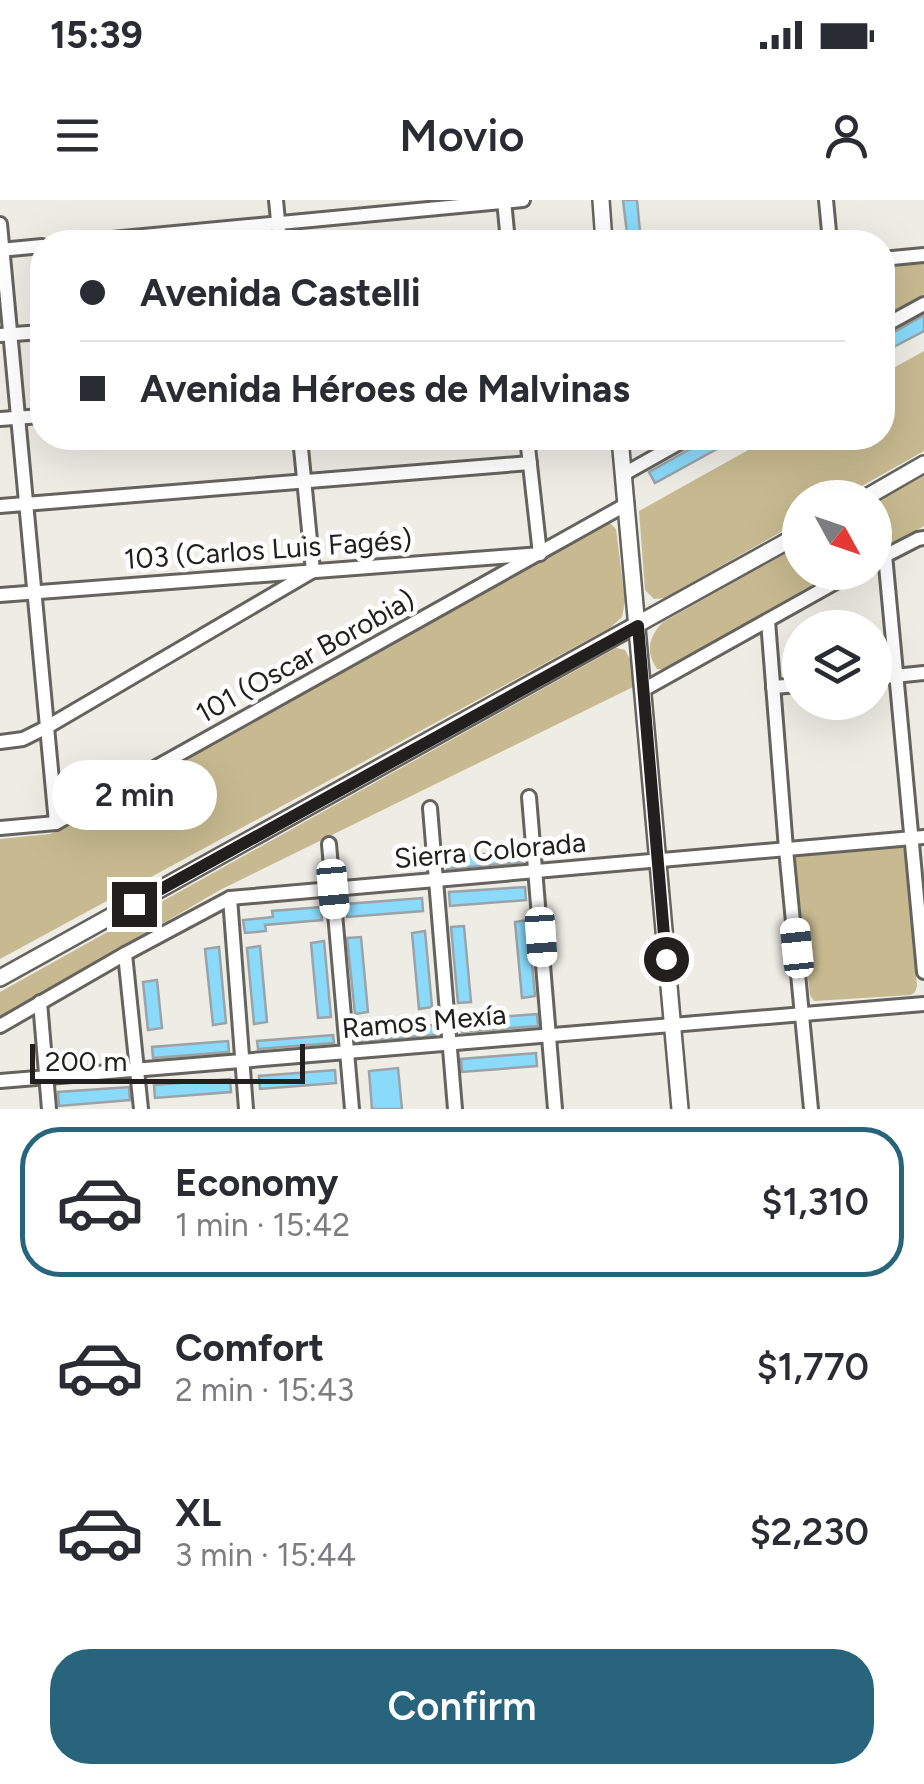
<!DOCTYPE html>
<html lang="en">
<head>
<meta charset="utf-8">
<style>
	body { margin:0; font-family:Figtree,sans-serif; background:#f7f7f7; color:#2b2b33; height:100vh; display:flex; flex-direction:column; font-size:38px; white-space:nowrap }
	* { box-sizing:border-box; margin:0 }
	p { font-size:32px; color:#7c7c81 }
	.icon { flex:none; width:55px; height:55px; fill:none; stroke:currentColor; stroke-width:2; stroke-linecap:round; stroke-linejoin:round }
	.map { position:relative; height:909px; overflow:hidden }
	.sheet { display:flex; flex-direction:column; background:#fff; flex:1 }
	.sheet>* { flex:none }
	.hud { position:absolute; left:30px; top:30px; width:865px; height:220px; border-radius:40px; box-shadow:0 10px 40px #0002; display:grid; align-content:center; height:220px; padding:0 50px; background:#fff }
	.needle { width:65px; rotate:130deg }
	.controls { position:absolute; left:782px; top:280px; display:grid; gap:20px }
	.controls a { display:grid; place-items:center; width:110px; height:110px; border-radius:50%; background:#fff; box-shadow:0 10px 40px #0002; font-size:50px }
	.scale { position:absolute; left:30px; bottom:25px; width:275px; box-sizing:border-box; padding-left:10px; border:5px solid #21201e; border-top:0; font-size:28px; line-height:35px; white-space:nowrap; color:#21201e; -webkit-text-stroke:8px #fff; paint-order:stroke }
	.end { position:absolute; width:45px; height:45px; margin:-22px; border:12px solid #21201e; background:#fff; box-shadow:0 0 0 5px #fff }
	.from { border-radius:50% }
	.bubble { position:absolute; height:70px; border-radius:35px; background:#fff; box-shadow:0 10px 40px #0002; font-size:32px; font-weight:600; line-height:70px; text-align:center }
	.car { position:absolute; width:30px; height:60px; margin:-30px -15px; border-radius:12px; box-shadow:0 0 8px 2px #0007; background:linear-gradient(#fff 24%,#345 0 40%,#fff 0 76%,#345 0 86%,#fff 0) }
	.hud b { display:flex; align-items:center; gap:35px; height:95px; font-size:38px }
	.hud b+b { border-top:2px solid #e1e1e2 }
	.hud i { width:25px; height:25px; background:#2b2b33 }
	ul { padding:18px 0 0; list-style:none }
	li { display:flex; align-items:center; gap:30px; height:150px; margin:0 20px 15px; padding:0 30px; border:5px solid transparent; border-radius:40px }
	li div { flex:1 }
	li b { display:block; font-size:38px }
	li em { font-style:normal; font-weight:600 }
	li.on { border-color:#28657c }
	li>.icon { width:90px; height:90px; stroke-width:1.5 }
	.primary-button { display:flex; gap:20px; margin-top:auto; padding:20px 50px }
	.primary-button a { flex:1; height:115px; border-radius:40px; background:#28657c; color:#fff; font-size:40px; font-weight:600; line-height:115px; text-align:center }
	.status { display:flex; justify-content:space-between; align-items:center; height:70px; padding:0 50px; background:#fff; direction:ltr }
	.status svg { height:28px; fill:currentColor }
	header { display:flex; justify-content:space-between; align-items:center; height:130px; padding:0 50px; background:#fff; font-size:45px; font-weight:600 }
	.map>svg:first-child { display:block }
	.green { fill:#c7ba90 }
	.building { fill:#89dafb; stroke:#9ca3a6; stroke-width:2.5 }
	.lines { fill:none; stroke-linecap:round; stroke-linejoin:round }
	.minor-casing { stroke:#64635d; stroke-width:18 }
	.major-casing { stroke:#64635d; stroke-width:20 }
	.minor { stroke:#fff; stroke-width:12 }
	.major { stroke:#fff; stroke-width:15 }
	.route { stroke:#21201e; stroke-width:12 }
	.labels { text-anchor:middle; stroke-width:9; stroke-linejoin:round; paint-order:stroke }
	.street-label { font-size:28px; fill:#21201e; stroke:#fff }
</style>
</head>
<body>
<div class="status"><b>15:39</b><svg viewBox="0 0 49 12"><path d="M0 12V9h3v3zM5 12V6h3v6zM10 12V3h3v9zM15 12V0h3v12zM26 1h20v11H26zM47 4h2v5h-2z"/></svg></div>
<header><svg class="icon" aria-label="menu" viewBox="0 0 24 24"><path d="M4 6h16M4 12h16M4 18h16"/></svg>Movio<svg class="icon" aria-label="person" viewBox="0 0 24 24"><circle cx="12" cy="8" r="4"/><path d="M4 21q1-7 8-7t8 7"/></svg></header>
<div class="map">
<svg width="924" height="909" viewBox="0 0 924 909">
	<rect width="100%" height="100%" fill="#edece5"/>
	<g class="green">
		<polygon points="924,58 924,94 883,116 882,62"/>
		<polygon points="924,151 924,251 842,297 800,298 800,321 665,398 654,399 645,390 639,311 770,238 882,238 883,174"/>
		<polygon points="924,275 924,326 875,353 875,303"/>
		<polygon points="606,324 611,324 616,329 625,401 622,417 610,428 0,759 0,639 50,634 62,629"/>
		<path d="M800 345V372L841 373 667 470 657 469C645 452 649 436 663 422Z"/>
		<polygon points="616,448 625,450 630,459 633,487 220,690 0,818 0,792"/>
		<polygon points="897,646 903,648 906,653 917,786 915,792 911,795 814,801 810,795 794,663 796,657 802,654"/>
	</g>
	<g class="building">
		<polygon points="623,0 637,0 641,42 628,42"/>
		<polygon points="924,115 924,131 882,153 882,139"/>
		<polygon points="710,238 737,238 655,283 649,272"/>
		<polygon points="522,651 523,662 447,669 446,657"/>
		<polygon points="525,687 526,700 450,706 449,692"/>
		<polygon points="422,698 423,711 347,717 346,704"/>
		<polygon points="321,707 322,720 265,725 266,731 245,733 243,720 273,717 272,711"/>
		<polygon points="528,720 535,796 522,798 515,722"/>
		<polygon points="464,726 471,802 458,803 451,727"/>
		<polygon points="425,731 432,807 419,809 412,733"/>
		<polygon points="361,737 368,812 355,814 347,738"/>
		<polygon points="324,741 331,817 318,818 311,743"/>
		<polygon points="260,746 267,822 254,824 247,748"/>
		<polygon points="219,747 226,823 213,825 205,749"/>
		<polygon points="157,780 162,828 148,830 143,782"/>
		<polygon points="537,814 538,826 462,832 461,820"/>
		<polygon points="434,825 435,835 359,841 358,831"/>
		<polygon points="333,835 334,843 258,849 257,841"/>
		<polygon points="228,841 229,852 153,858 152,847"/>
		<polygon points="536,853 537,866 462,872 461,859"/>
		<polygon points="398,868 402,909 372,909 369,871"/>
		<polygon points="335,870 336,883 260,889 259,876"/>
		<polygon points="230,879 231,892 155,898 154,885"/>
		<polygon points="129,887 130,900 59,906 58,892"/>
	</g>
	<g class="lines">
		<defs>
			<g id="minor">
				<polyline points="276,0 280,42"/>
				<polyline points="504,0 508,42"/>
				<polyline points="826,0 830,42"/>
				<polyline points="0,24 56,623"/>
				<polyline points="80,42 523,0"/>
				<polyline points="0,50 42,46"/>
				<polyline points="882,59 924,55"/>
				<polyline points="882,127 924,104"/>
				<polyline points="0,135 42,132"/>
				<polyline points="0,219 42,216"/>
				<polyline points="624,274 688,238"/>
				<polyline points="0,306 530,263"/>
				<polyline points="885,355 924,772"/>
				<polyline points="875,361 918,339 924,338"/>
				<polyline points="0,395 540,354 527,238"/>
				<polyline points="768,421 786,649 811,909"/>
				<polyline points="875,478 924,473"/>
				<polyline points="773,487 800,485"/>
				<polyline points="643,490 854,372"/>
				<polyline points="0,542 23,539 47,527 313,371 300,238"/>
				<polyline points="529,597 555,909"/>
				<polyline points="430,608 455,909"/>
				<polyline points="0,628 56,623 627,304"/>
				<polyline points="329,644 352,909"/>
				<polyline points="230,698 246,909"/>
				<polyline points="125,754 141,909"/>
				<polyline points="40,802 49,909"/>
				<polyline points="0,826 125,754 230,698 924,637"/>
				<polyline points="0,881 924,804"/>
			</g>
			<g id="major">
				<polyline points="601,0 604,42"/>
				<polyline points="620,238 680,909"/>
				<polyline points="865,298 924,264"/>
				<polyline points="0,778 800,334"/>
			</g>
		</defs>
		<use href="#minor" class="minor-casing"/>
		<use href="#major" class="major-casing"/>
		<use href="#minor" class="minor"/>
		<use href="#major" class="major"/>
	</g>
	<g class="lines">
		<polyline class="route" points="134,704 638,426 666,759"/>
	</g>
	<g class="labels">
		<g class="street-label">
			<text transform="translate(268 349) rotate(-4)" y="10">103 (Carlos Luis Fagés)</text>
			<text transform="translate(305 456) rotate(-29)" y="10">101 (Oscar Borobia)</text>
			<text transform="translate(490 650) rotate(-5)" y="10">Sierra Colorada</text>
			<text transform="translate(424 821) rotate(-5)" y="10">Ramos Mexía</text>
		</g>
	</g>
</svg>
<div class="controls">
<a><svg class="needle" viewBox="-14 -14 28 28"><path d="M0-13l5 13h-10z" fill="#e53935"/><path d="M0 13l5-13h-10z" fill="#7c7c81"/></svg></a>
<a><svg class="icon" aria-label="layers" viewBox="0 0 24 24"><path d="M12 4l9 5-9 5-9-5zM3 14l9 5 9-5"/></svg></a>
</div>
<div class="scale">200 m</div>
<i class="end from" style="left:666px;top:759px"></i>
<i class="end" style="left:134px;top:704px"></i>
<div class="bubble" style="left:52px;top:560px;width:165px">2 min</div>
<i class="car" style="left:333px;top:689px;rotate:175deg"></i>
<i class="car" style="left:541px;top:737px;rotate:176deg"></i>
<i class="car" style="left:797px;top:748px;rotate:354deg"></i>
<div class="hud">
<b><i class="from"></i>Avenida Castelli</b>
<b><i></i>Avenida Héroes de Malvinas</b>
</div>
</div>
<section class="sheet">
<ul>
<li class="on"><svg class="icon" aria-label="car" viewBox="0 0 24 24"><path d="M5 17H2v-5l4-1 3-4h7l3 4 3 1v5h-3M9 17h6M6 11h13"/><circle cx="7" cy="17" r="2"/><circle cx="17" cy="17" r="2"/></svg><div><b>Economy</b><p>1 min · 15:42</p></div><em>$1,310</em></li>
<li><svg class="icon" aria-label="car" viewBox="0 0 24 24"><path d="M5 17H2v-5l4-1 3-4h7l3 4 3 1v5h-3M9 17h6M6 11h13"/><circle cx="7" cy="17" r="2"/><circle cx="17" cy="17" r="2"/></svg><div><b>Comfort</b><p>2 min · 15:43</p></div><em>$1,770</em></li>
<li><svg class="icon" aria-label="car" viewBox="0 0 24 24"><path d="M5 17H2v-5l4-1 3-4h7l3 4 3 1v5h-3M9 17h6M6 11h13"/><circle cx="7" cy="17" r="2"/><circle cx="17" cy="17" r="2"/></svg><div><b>XL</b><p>3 min · 15:44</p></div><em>$2,230</em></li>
</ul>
<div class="primary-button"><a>Confirm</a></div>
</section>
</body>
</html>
